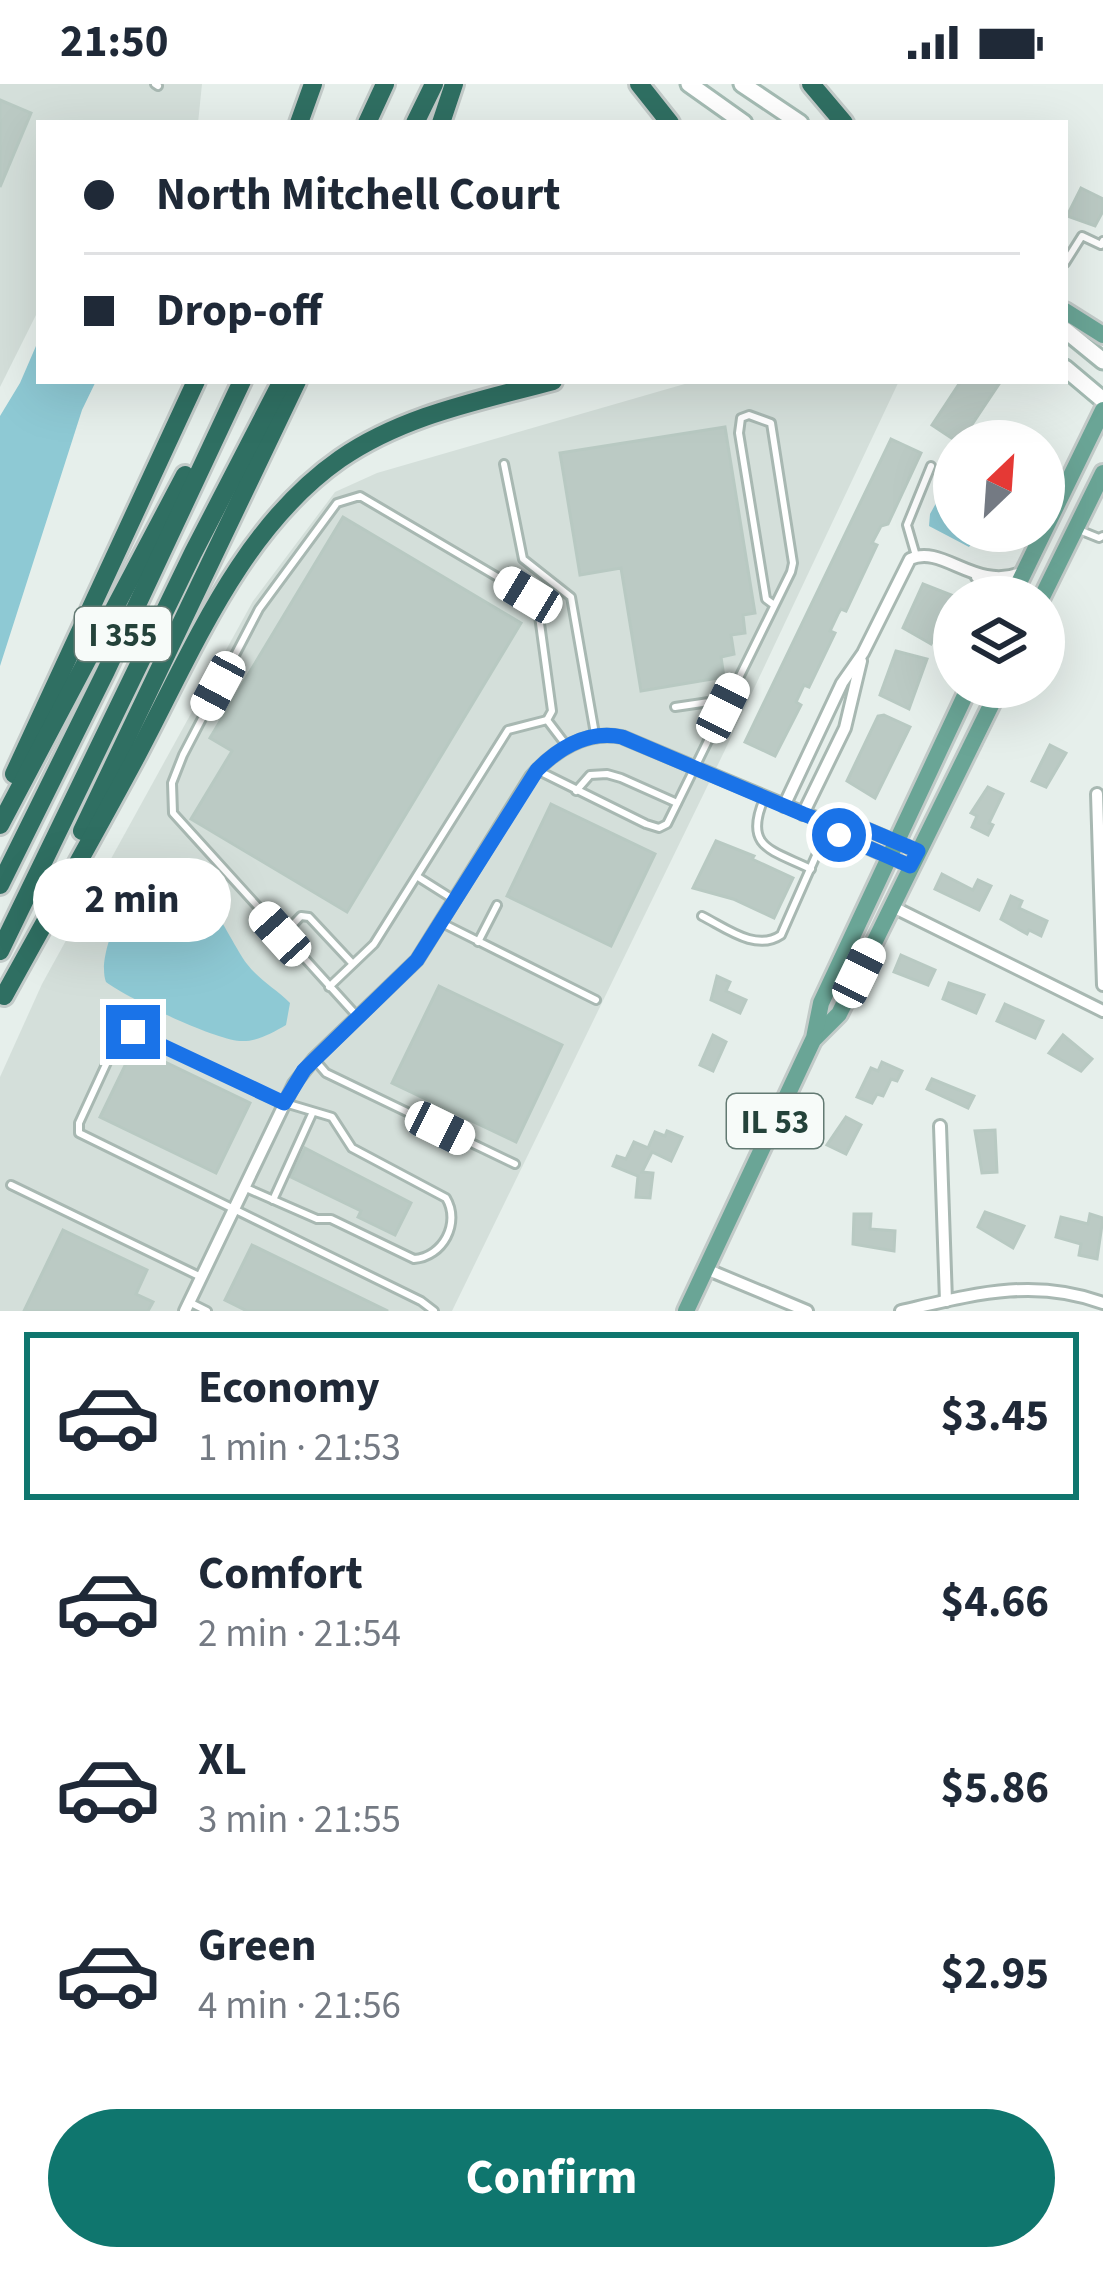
<!DOCTYPE html>
<html lang="en">
<head>
<meta charset="utf-8">
<style>
	body { margin:0; font-family:"Source Sans 3",sans-serif; background:#f2f2f3; color:#1f2937; height:100vh; display:flex; flex-direction:column; font-size:45px; white-space:nowrap }
	* { box-sizing:border-box; margin:0 }
	p { font-size:39px; color:#747a83 }
	.icon { flex:none; width:66px; height:66px; fill:none; stroke:currentColor; stroke-width:2; stroke-linecap:round; stroke-linejoin:round }
	.map { position:relative; height:1227px; overflow:hidden }
	.panel { display:flex; flex-direction:column; background:#fff; flex:1 }
	.panel>* { flex:none }
	.banner { position:absolute; left:36px; top:36px; width:1032px; height:264px; border-radius:0px; box-shadow:0 12px 48px #0002; display:grid; align-content:center; height:264px; padding:0 48px; background:#fff }
	.needle { width:78px; rotate:25deg }
	.buttons { position:absolute; left:933px; top:336px; display:grid; gap:24px }
	.buttons a { display:grid; place-items:center; width:132px; height:132px; border-radius:50%; background:#fff; box-shadow:0 12px 48px #0002; font-size:60px }
	.end { position:absolute; width:54px; height:54px; margin:-27px; border:15px solid #1a73e8; background:#fff; box-shadow:0 0 0 6px #fff }
	.from { border-radius:50% }
	.bubble { position:absolute; height:84px; border-radius:42px; background:#fff; box-shadow:0 12px 48px #0002; font-size:39px; font-weight:700; line-height:84px; text-align:center }
	.car { position:absolute; width:36px; height:72px; margin:-36px -18px; border-radius:15px; box-shadow:0 0 9px 3px #0007; background:linear-gradient(#fff 24%,#345 0 40%,#fff 0 76%,#345 0 86%,#fff 0) }
	.banner b { display:flex; align-items:center; gap:42px; height:114px; font-size:45px }
	.banner b+b { border-top:3px solid #e0e1e3 }
	.banner i { width:30px; height:30px; background:#1f2937 }
	ul { padding:21px 0 0; list-style:none }
	li { display:flex; align-items:center; gap:36px; height:168px; margin:0 24px 18px; padding:0 24px; border:6px solid transparent; border-radius:0px }
	li div { flex:1 }
	li b { display:block; font-size:45px }
	li em { font-style:normal; font-weight:700 }
	li.selected { border-color:#0f766e }
	li>.icon { width:108px; height:108px; stroke-width:1.5 }
	.action { display:flex; gap:24px; margin-top:auto; padding:24px 48px }
	.action a { flex:1; height:138px; border-radius:72px; background:#0f766e; color:#fff; font-size:48px; font-weight:700; line-height:138px; text-align:center }
	.status { display:flex; justify-content:space-between; align-items:center; height:84px; padding:0 60px; background:#fff; direction:ltr }
	.status svg { height:33px; fill:currentColor }
	.map>svg:first-child { display:block }
	.built { fill:#d4dfda }
	.water { fill:#8ec9d4 }
	.building { fill:#bbcac4; stroke:#b8c9c2; stroke-width:3 }
	.lines { fill:none; stroke-linecap:round; stroke-linejoin:round }
	.lane-casing { stroke:#a8b8b2; stroke-width:12 }
	.street-casing { stroke:#a8b8b2; stroke-width:16 }
	.secondary-casing { stroke:#a4bbb3; stroke-width:21 }
	.primary-casing { stroke:#c2cac8; stroke-width:22 }
	.highway-casing { stroke:#c2cac8; stroke-width:24 }
	.lane { stroke:#fff; stroke-width:6 }
	.street { stroke:#fff; stroke-width:10 }
	.secondary { stroke:#fff; stroke-width:15 }
	.primary { stroke:#6aa596; stroke-width:16 }
	.highway { stroke:#2f6f62; stroke-width:18 }
	.route { stroke:#1a73e8; stroke-width:15 }
	.labels { text-anchor:middle; stroke-width:9; stroke-linejoin:round; paint-order:stroke }
	.shield { fill:#f7fbf9; stroke:#637a73; stroke-width:3 }
	.shield-label { font-size:33px; font-weight:bold; fill:#24423a }
</style>
</head>
<body>
<div class="status"><b>21:50</b><svg viewBox="0 0 49 12"><path d="M0 12V9h3v3zM5 12V6h3v6zM10 12V3h3v9zM15 12V0h3v12zM26 1h20v11H26zM47 4h2v5h-2z"/></svg></div>
<div class="map">
<svg width="1103" height="1227" viewBox="0 0 1103 1227">
	<rect width="100%" height="100%" fill="#e6efeb"/>
	<g class="built">
		<polygon points="0,0 202,0 198,39 39,39 39,225 0,303"/>
		<polygon points="695,297 899,297 724,668 452,1227 0,1227 0,993 42,900 253,517 335,408 377,389"/>
	</g>
	<g class="water">
		<polygon points="39,255 39,297 96,297 82,326 0,582 0,332 20,299"/>
		<polygon points="954,387 954,447 981,447 969,463 929,442 930,430"/>
		<path d="M156 774C194 773 227 852 247 880 259 896 276 905 290 919L286 941C272 949 257 958 240 957 213 955 129 915 106 898 95 869 133 794 156 774Z"/>
	</g>
	<g class="building">
		<polygon points="0,16 31,29 0,103"/>
		<polygon points="1081,104 1103,115 1103,127 1095,142 1067,132"/>
		<polygon points="961,297 1001,297 961,357 956,357 932,341"/>
		<polygon points="725,343 755,529 743,531 745,549 731,551 734,570 721,573 724,593 641,607 621,484 580,491 560,369"/>
		<polygon points="891,355 921,369 888,440 881,442 872,459 877,461 846,527 841,525 838,530 830,547 835,549 809,603 804,601 796,618 801,621 775,672 745,658"/>
		<polygon points="343,433 521,539 347,828 191,735 232,667 210,654"/>
		<polygon points="923,500 954,512 931,560 903,544"/>
		<polygon points="896,567 927,575 909,625 880,611"/>
		<polygon points="884,631 910,643 875,714 847,697 878,632"/>
		<polygon points="1050,661 1066,669 1046,703 1032,697"/>
		<polygon points="988,703 1003,710 989,739 993,741 988,751 972,743 977,732 971,729"/>
		<polygon points="551,720 655,770 611,862 507,812"/>
		<polygon points="716,757 754,772 752,775 793,794 774,834 733,815 693,804"/>
		<polygon points="942,790 973,806 978,796 991,802 979,826 935,805"/>
		<polygon points="1011,812 1022,817 1019,824 1047,837 1041,852 1029,846 1027,850 1001,835"/>
		<polygon points="901,871 935,886 928,901 894,888"/>
		<polygon points="717,892 730,898 726,907 746,916 740,929 711,916"/>
		<polygon points="949,899 984,911 976,929 943,915"/>
		<polygon points="439,902 562,961 516,1058 392,999"/>
		<polygon points="1005,920 1043,937 1035,954 997,937"/>
		<polygon points="713,951 726,958 713,987 700,981"/>
		<polygon points="1063,951 1092,975 1081,987 1049,969"/>
		<polygon points="134,963 250,1019 216,1089 100,1033"/>
		<polygon points="882,978 902,987 897,997 891,995 883,1012 877,1010 872,1019 857,1013 871,984 878,987"/>
		<polygon points="932,995 974,1012 968,1024 927,1005"/>
		<polygon points="846,1033 861,1041 846,1070 827,1061"/>
		<polygon points="995,1046 997,1088 982,1089 975,1047"/>
		<polygon points="667,1047 682,1053 671,1077 652,1068 642,1088 653,1089 650,1114 636,1113 638,1092 613,1082 617,1072 626,1075 634,1058 648,1064 655,1048 665,1052"/>
		<polygon points="305,1064 411,1119 395,1151 358,1133 361,1127 291,1093"/>
		<polygon points="985,1128 1024,1142 1013,1164 978,1143"/>
		<polygon points="854,1130 871,1130 870,1145 895,1147 894,1167 853,1160"/>
		<polygon points="1090,1130 1103,1134 1097,1175 1079,1171 1081,1160 1056,1153 1061,1133 1088,1140"/>
		<polygon points="63,1146 147,1186 136,1210 153,1218 148,1227 24,1227"/>
		<polygon points="252,1161 388,1227 247,1227 225,1216"/>
	</g>
	<g class="lines">
		<defs>
			<g id="lane">
				<polyline points="155,0 158,2"/>
				<polyline points="1065,179 1082,152 1101,161 1103,157"/>
				<polyline points="504,380 523,475 571,513 595,650"/>
				<polyline points="1079,446 1099,454 1103,452"/>
				<polyline points="916,472 907,441 931,382"/>
				<polyline points="675,623 709,618 723,624"/>
				<polyline points="537,686 646,740 659,744 667,740 791,488 793,479 771,339 749,331 741,334 739,349 766,515 774,521"/>
				<polyline points="576,707 590,691 607,690 621,694 677,719"/>
				<path d="M764 715C743 764 772 766 811 785"/>
				<polyline points="418,793 456,817"/>
				<path d="M702 832C726 844 756 868 781 851L830 740"/>
				<polyline points="442,839 596,916"/>
				<polyline points="282,852 301,832 309,833 352,879"/>
				<polyline points="478,858 497,821"/>
				<polyline points="329,903 374,860 508,646 547,636 566,661"/>
				<polyline points="357,932 173,729 172,699 183,671 259,525 337,419 360,412 528,511 539,532 552,627 547,636"/>
				<polyline points="314,975 326,989 515,1080"/>
				<polyline points="11,1101 201,1193"/>
				<path d="M246 1104 317 1135H331L414 1175C443 1173 461 1139 446 1114L352 1064 332 1033 285 1019 132 948H121L79 1039V1049L421 1217 434 1227"/>
				<polyline points="273,1116 312,1030"/>
				<polyline points="189,1218 207,1227"/>
			</g>
			<g id="street">
				<polyline points="977,493 995,513"/>
				<polyline points="1097,710 1103,901"/>
				<path d="M784 722 842 599 863 569 910 475C943 460 974 507 1021 489"/>
				<polyline points="803,730 845,644 861,577"/>
				<polyline points="830,740 845,736 918,767"/>
				<polyline points="891,822 1103,927"/>
				<polyline points="940,1042 946,1217"/>
				<polyline points="706,1185 807,1227"/>
				<path d="M185 1227 294 1000 314 975 417 876 531 693C554 666 587 646 622 653L830 740 839 751 910 782"/>
				<path d="M901 1227C971 1211 1033 1193 1103 1219"/>
			</g>
			<g id="secondary">
				<polyline points="689,0 744,39"/>
				<polyline points="742,0 800,39"/>
				<polyline points="1065,246 1103,277"/>
				<polyline points="1065,284 1103,316"/>
			</g>
			<g id="primary">
				<polyline points="1065,227 1103,251"/>
				<polyline points="1012,513 1103,326"/>
				<polyline points="1042,513 1103,389"/>
				<polyline points="815,954 839,930 1000,603"/>
				<polyline points="686,1227 814,954 821,919 969,603"/>
			</g>
			<g id="highway">
				<polyline points="639,0 670,39"/>
				<polyline points="811,0 844,39"/>
				<polyline points="299,39 313,0"/>
				<polyline points="367,39 385,0"/>
				<polyline points="415,39 434,0"/>
				<polyline points="441,39 454,0"/>
				<polyline points="14,690 196,297"/>
				<polyline points="0,741 185,391"/>
				<polyline points="82,747 297,297"/>
				<polyline points="0,801 106,587 242,297"/>
				<polyline points="0,867 193,469 282,297"/>
				<path d="M4 912C48 832 93 753 136 673 192 568 240 445 340 375 404 331 479 317 553 297"/>
			</g>
		</defs>
		<use href="#lane" class="lane-casing"/>
		<use href="#street" class="street-casing"/>
		<use href="#secondary" class="secondary-casing"/>
		<use href="#primary" class="primary-casing"/>
		<use href="#highway" class="highway-casing"/>
		<use href="#lane" class="lane"/>
		<use href="#street" class="street"/>
		<use href="#secondary" class="secondary"/>
		<use href="#primary" class="primary"/>
		<use href="#highway" class="highway"/>
	</g>
	<g class="lines">
		<path class="route" d="M133 948 284 1019 304 986 417 876 537 686C560 663 589 646 622 653L803 730 830 740 845 736 918 767 910 782 839 751"/>
	</g>
	<g class="labels">
		<g class="shield">
			<rect x="75" y="523" width="96" height="54" rx="9"/>
			<rect x="727" y="1010" width="96" height="54" rx="9"/>
		</g>
		<g class="shield-label">
			<text x="123" y="562">I 355</text>
			<text x="775" y="1049">IL 53</text>
		</g>
	</g>
</svg>
<div class="buttons">
<a><svg class="needle" viewBox="-14 -14 28 28"><path d="M0-13l5 13h-10z" fill="#e53935"/><path d="M0 13l5-13h-10z" fill="#747a83"/></svg></a>
<a><svg class="icon" aria-label="layers" viewBox="0 0 24 24"><path d="M12 4l9 5-9 5-9-5zM3 14l9 5 9-5"/></svg></a>
</div>
<i class="end from" style="left:839px;top:751px"></i>
<i class="end" style="left:133px;top:948px"></i>
<div class="bubble" style="left:33px;top:774px;width:198px">2 min</div>
<i class="car" style="left:528px;top:511px;rotate:301deg"></i>
<i class="car" style="left:218px;top:602px;rotate:208deg"></i>
<i class="car" style="left:723px;top:624px;rotate:26deg"></i>
<i class="car" style="left:280px;top:850px;rotate:318deg"></i>
<i class="car" style="left:859px;top:889px;rotate:26deg"></i>
<i class="car" style="left:440px;top:1044px;rotate:116deg"></i>
<div class="banner">
<b><i class="from"></i>North Mitchell Court</b>
<b><i></i>Drop-off</b>
</div>
</div>
<section class="panel">
<ul>
<li class="selected"><svg class="icon" aria-label="car" viewBox="0 0 24 24"><path d="M5 17H2v-5l4-1 3-4h7l3 4 3 1v5h-3M9 17h6M6 11h13"/><circle cx="7" cy="17" r="2"/><circle cx="17" cy="17" r="2"/></svg><div><b>Economy</b><p>1 min · 21:53</p></div><em>$3.45</em></li>
<li><svg class="icon" aria-label="car" viewBox="0 0 24 24"><path d="M5 17H2v-5l4-1 3-4h7l3 4 3 1v5h-3M9 17h6M6 11h13"/><circle cx="7" cy="17" r="2"/><circle cx="17" cy="17" r="2"/></svg><div><b>Comfort</b><p>2 min · 21:54</p></div><em>$4.66</em></li>
<li><svg class="icon" aria-label="car" viewBox="0 0 24 24"><path d="M5 17H2v-5l4-1 3-4h7l3 4 3 1v5h-3M9 17h6M6 11h13"/><circle cx="7" cy="17" r="2"/><circle cx="17" cy="17" r="2"/></svg><div><b>XL</b><p>3 min · 21:55</p></div><em>$5.86</em></li>
<li><svg class="icon" aria-label="car" viewBox="0 0 24 24"><path d="M5 17H2v-5l4-1 3-4h7l3 4 3 1v5h-3M9 17h6M6 11h13"/><circle cx="7" cy="17" r="2"/><circle cx="17" cy="17" r="2"/></svg><div><b>Green</b><p>4 min · 21:56</p></div><em>$2.95</em></li>
</ul>
<div class="action"><a>Confirm</a></div>
</section>
</body>
</html>
